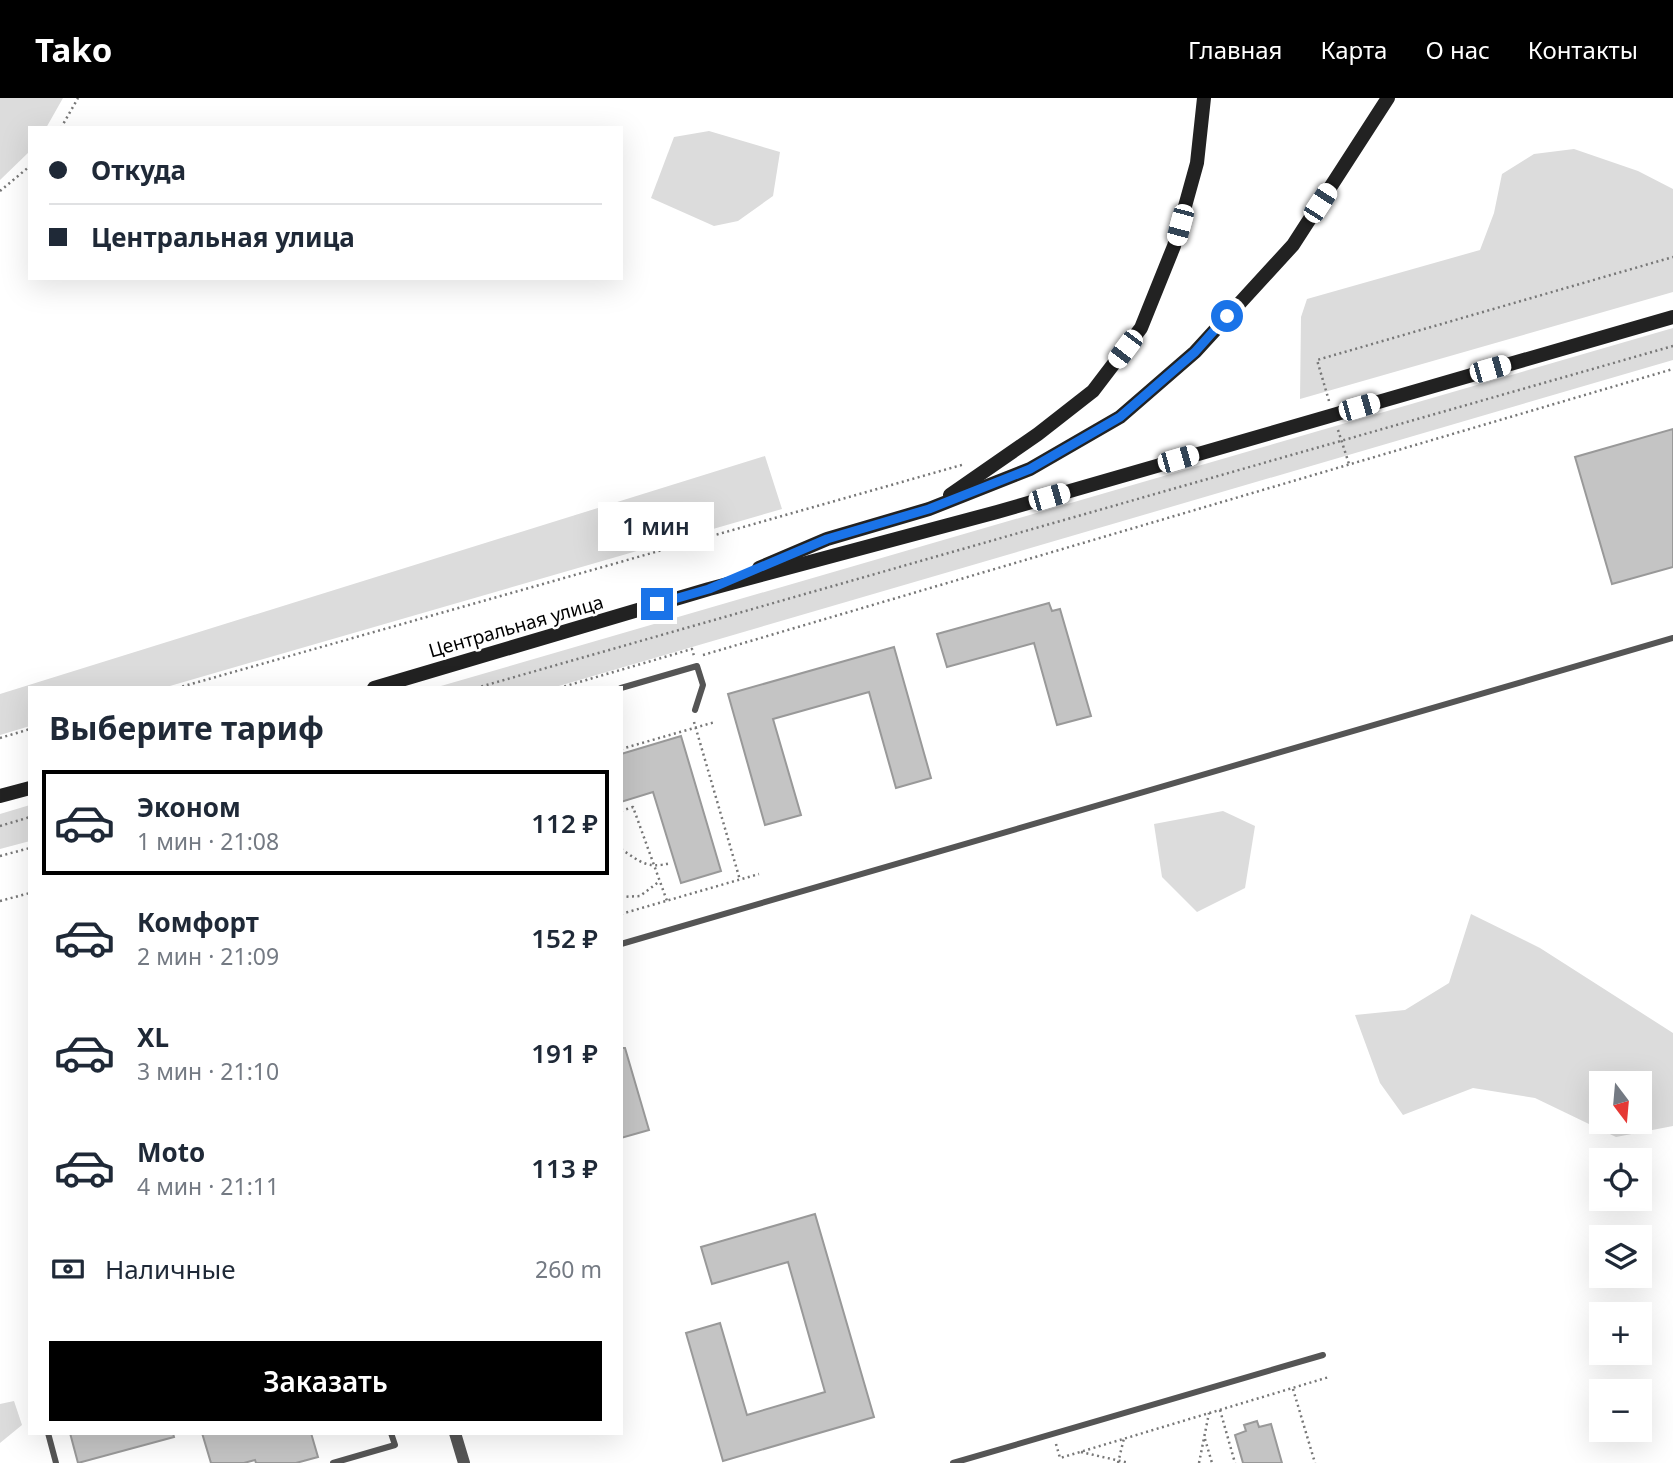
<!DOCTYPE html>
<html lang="ru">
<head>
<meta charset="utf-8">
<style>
	body { margin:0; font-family:"Noto Sans",sans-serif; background:#f2f2f3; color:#1f2937; height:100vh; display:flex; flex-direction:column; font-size:26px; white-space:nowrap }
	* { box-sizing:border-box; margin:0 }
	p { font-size:23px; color:#747a83 }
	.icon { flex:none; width:38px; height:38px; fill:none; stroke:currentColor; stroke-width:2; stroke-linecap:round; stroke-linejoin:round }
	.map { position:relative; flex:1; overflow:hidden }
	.sheet { position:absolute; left:28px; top:588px; width:595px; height:749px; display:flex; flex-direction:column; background:#fff; border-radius:0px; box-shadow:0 7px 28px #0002 }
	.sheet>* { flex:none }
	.hud { position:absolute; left:28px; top:28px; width:595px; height:154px; border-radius:0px; box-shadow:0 7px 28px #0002; display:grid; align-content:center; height:154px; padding:0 21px; background:#fff }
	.needle { width:46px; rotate:164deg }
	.buttons { position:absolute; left:1589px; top:973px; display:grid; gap:14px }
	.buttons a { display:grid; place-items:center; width:63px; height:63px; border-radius:0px; background:#fff; box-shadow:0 7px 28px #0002; font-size:35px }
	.end { position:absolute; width:32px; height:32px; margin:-16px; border:9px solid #1a73e8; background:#fff; box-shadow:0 0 0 4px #fff }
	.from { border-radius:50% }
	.bubble { position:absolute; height:49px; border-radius:0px; background:#fff; box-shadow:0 7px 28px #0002; font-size:23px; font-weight:600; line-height:49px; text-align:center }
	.car { position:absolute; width:21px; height:42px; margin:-21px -10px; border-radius:9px; box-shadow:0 0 5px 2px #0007; background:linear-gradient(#fff 24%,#345 0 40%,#fff 0 76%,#345 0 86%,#fff 0) }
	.hud b { display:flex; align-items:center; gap:24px; height:66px; font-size:26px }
	.hud b+b { border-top:2px solid #e0e1e3 }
	.hud i { width:18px; height:18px; background:#1f2937 }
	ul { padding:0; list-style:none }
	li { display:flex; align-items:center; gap:21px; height:105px; margin:0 14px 10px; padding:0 7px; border:4px solid transparent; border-radius:0px }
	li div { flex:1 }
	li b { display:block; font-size:26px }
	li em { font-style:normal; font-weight:600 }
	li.current { border-color:#000 }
	li>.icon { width:63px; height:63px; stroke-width:1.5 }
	h2 { padding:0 21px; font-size:32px; line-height:84px }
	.pay { display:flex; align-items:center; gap:18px; height:77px; padding:0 21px; font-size:26px }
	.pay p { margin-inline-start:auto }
	.action { display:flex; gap:14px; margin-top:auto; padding:14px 21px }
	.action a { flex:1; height:80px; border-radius:0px; background:#000; color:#fff; font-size:28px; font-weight:600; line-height:80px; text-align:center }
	header { display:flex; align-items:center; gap:42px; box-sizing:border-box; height:98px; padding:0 35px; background:#000; color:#fff }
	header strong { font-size:33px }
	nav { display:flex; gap:38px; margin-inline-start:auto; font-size:24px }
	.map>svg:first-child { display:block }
	.green { fill:#dcdcdc; fill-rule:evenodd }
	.building { fill:#c4c4c4; stroke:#999; stroke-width:2 }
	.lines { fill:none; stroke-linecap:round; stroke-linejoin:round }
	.path { stroke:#777; stroke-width:2.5; stroke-dasharray:2 3.5; stroke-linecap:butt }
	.lane { stroke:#555; stroke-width:6 }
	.street { stroke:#555; stroke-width:12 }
	.secondary { stroke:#222; stroke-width:14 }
	.route { stroke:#1a73e8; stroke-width:9 }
	.labels { text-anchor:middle; stroke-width:5; stroke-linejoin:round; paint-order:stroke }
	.street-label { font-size:19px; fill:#000; stroke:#fff }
</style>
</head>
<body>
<header>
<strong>Tako</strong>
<nav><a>Главная</a><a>Карта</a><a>О нас</a><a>Контакты</a></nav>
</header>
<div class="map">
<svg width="1673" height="1365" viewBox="0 0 1673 1365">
	<rect width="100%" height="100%" fill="#fff"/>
	<g class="green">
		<polygon points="0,0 63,0 46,30 30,30 30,53 0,82"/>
		<polygon points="709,33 780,54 773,98 738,123 714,128 651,100 674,39"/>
		<polygon points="1574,51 1638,73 1673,91 1673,194 1300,301 1301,219 1307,201 1480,152 1494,115 1502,76 1534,56"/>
		<polygon points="1673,230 1673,262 552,590 434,590"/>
		<polygon points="765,358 782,411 163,590 30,590 30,628 0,637 0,596"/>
		<polygon points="30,707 30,743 0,751 0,716"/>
		<polygon points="1223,713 1255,728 1245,790 1197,814 1162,779 1154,726"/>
		<path d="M1471 816 1540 850 1673 935V1028L1616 1039 1535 1000 1473 990 1403 1017 1380 985 1355 917 1405 912 1449 885ZM1601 985H1640V1024H1601Z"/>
		<polygon points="14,1303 22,1327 0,1345 0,1306"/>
	</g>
	<g class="building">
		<polygon points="1673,331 1673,469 1612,486 1575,359"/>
		<polygon points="1049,505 1052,513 1060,511 1091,618 1057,627 1034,545 947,569 937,536"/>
		<polygon points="894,549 931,680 896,690 869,594 773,621 801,717 765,727 728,596"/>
		<polygon points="681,638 721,773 681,785 653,694 621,704 621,656"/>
		<polygon points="621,950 625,950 649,1032 621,1040"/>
		<polygon points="815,1116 874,1319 723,1363 686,1235 720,1225 747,1317 825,1294 788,1164 712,1186 701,1149"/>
		<polygon points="1257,1323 1259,1329 1271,1326 1282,1365 1243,1365 1235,1337 1246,1333 1244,1327"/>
		<polygon points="70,1335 173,1335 174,1339 78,1365"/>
		<polygon points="202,1335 311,1335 318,1359 296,1365 256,1365 255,1362 244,1365 211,1365"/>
	</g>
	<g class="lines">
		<g class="path">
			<polyline points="61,30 78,0"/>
			<polyline points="0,93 30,68"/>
			<polyline points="1329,303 1317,262 1673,159"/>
			<polyline points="1338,332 1349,366"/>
			<polyline points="703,557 1673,271"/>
			<polyline points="177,590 965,366"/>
			<polyline points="476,590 1673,248"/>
			<polyline points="559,590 692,551 694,558"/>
			<polyline points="694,624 740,782"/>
			<polyline points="0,640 30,631"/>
			<polyline points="621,651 715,624"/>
			<polyline points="621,713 633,709 667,803"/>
			<polyline points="0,728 30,719"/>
			<path d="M621 751C641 764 646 771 671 765"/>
			<polyline points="0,758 30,750"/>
			<polyline points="621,799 640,798 660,783"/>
			<polyline points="0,803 30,795"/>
			<polyline points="621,816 759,776"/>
			<polyline points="1293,1291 1315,1365"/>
			<polyline points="1220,1312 1235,1365"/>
			<polyline points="1205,1341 1212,1365"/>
			<polyline points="1056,1346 1060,1360 1329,1279"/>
			<polyline points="1081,1354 1129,1365"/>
			<polyline points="1118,1365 1124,1340"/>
			<polyline points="1199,1365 1209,1315"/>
		</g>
		<g class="lane">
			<polyline points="621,590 697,568 703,587 695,612"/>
			<polyline points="621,846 1673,540"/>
			<polyline points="48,1335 56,1365"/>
			<polyline points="333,1365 395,1347 391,1335"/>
			<polyline points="953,1365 1323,1257"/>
		</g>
		<polyline class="street" points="455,1335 464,1365"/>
		<g class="secondary">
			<polyline points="950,397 1038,336 1093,293 1141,230 1174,148 1197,65 1204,0"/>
			<polyline points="759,470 827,441 929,411 1030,371 1120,319 1195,254 1293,147 1388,0"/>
			<polyline points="374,590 709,491 997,414 1673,219"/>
			<polyline points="0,698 30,690"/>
		</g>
	</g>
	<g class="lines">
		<polyline class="route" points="657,506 709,491 827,441 929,411 1030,371 1120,319 1195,254 1227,218"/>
	</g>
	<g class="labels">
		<g class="street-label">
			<text transform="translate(516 528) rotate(-16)" y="7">Центральная улица</text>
		</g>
	</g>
</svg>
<div class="buttons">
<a><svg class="needle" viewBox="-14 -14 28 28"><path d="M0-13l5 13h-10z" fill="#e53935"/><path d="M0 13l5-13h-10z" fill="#747a83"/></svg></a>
<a><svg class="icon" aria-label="locate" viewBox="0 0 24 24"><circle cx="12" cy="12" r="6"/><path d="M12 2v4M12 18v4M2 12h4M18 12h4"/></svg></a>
<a><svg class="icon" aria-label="layers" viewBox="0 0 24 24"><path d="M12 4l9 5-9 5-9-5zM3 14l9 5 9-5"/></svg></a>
<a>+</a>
<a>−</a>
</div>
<i class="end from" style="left:1227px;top:218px"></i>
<i class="end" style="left:657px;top:506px"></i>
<div class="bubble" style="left:598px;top:404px;width:116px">1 мин</div>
<i class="car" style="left:1320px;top:105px;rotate:33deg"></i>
<i class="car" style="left:1180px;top:127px;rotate:195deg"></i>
<i class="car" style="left:1125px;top:251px;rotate:217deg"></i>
<i class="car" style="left:1490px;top:271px;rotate:74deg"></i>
<i class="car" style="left:1359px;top:309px;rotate:74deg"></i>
<i class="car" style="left:1178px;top:361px;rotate:74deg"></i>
<i class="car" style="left:1049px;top:399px;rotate:74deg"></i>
<div class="hud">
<b><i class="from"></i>Откуда</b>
<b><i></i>Центральная улица</b>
</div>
<section class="sheet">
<h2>Выберите тариф</h2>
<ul>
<li class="current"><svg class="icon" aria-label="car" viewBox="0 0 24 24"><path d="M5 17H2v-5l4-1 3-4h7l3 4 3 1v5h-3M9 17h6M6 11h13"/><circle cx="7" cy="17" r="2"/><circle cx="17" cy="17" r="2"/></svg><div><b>Эконом</b><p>1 мин · 21:08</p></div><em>112 ₽</em></li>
<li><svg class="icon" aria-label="car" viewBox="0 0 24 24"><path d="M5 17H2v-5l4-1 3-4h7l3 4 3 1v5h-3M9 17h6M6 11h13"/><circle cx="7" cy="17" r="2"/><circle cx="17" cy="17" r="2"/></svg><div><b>Комфорт</b><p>2 мин · 21:09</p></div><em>152 ₽</em></li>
<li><svg class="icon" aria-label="car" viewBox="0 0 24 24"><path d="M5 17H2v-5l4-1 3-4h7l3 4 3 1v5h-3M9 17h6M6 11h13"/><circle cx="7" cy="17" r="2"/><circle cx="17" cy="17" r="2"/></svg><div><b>XL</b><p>3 мин · 21:10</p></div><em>191 ₽</em></li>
<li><svg class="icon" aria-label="car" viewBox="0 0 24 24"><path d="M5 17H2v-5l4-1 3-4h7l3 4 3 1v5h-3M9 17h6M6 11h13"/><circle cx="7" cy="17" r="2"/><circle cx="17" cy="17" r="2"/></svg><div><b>Moto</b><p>4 мин · 21:11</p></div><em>113 ₽</em></li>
</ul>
<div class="pay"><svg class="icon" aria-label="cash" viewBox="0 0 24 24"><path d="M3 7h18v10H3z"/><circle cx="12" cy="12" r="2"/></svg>Наличные<p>260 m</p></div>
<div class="action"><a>Заказать</a></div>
</section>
</div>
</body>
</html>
